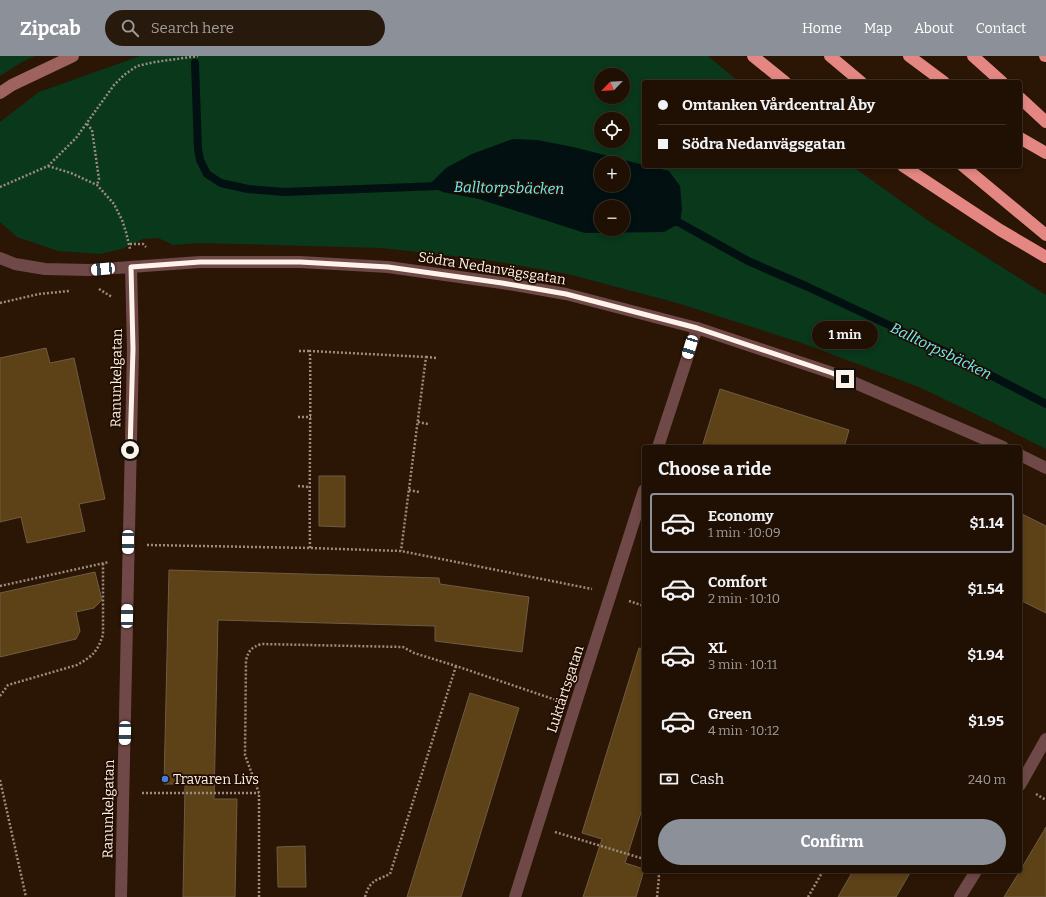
<!DOCTYPE html>
<html lang="en">
<head>
<meta charset="utf-8">
<style>
	body { margin:0; font-family:Bitter,serif; background:#28190d; color:#f1f3f6; height:100vh; display:flex; flex-direction:column; font-size:15px; white-space:nowrap }
	* { box-sizing:border-box; margin:0 }
	p { font-size:13px; color:#a29d9a }
	.icon { flex:none; width:22px; height:22px; fill:none; stroke:currentColor; stroke-width:2; stroke-linecap:round; stroke-linejoin:round }
	.map { position:relative; flex:1; overflow:hidden }
	.side { position:absolute; left:642px; top:389px; width:380px; height:428px; display:flex; flex-direction:column; background:#201003; border-radius:4px; box-shadow:0 2px 6px #0003,0 0 0 1px #3d3025 }
	.side>* { flex:none }
	.top-card { position:absolute; left:642px; top:24px; width:380px; height:88px; border-radius:4px; box-shadow:0 2px 6px #0003,0 0 0 1px #3d3025; display:grid; align-content:center; height:88px; padding:0 16px; background:#201003 }
	.needle { width:26px; rotate:245deg }
	.controls { position:absolute; left:594px; top:12px; display:grid; gap:8px }
	.controls a { display:grid; place-items:center; width:36px; height:36px; border-radius:50%; background:#201003; box-shadow:0 2px 6px #0003,0 0 0 1px #3d3025; font-size:20px }
	.end { position:absolute; width:18px; height:18px; margin:-9px; border:5px solid #fef2e9; background:#111; box-shadow:0 0 0 2px #111 }
	.from { border-radius:50% }
	.bubble { position:absolute; height:28px; border-radius:14px; background:#201003; box-shadow:0 2px 6px #0003,0 0 0 1px #3d3025; font-size:13px; font-weight:700; line-height:28px; text-align:center }
	.car { position:absolute; width:12px; height:24px; margin:-12px -6px; border-radius:5px; box-shadow:0 0 3px 1px #0007; background:linear-gradient(#fff 24%,#345 0 40%,#fff 0 76%,#345 0 86%,#fff 0) }
	.top-card b { display:flex; align-items:center; gap:14px; height:38px; font-size:15px }
	.top-card b+b { border-top:1px solid #3d3025 }
	.top-card i { width:10px; height:10px; background:#f1f3f6 }
	ul { padding:0; list-style:none }
	li { display:flex; align-items:center; gap:12px; height:60px; margin:0 8px 6px; padding:0 8px; border:2px solid transparent; border-radius:4px }
	li div { flex:1 }
	li b { display:block; font-size:15px }
	li em { font-style:normal; font-weight:700 }
	li.on { border-color:#8c9099 }
	li>.icon { width:36px; height:36px; stroke-width:1.5 }
	h2 { padding:0 16px; font-size:18px; line-height:48px }
	.pay { display:flex; align-items:center; gap:10px; height:44px; padding:0 16px; font-size:15px }
	.pay p { margin-inline-start:auto }
	.button { display:flex; gap:8px; margin-top:auto; padding:8px 16px }
	.button a { flex:1; height:46px; border-radius:24px; background:#8c9099; color:#fff; font-size:16px; font-weight:700; line-height:46px; text-align:center }
	header { display:flex; align-items:center; gap:24px; box-sizing:border-box; height:56px; padding:0 20px; background:#8c9099; color:#fff }
	header strong { font-size:19px }
	nav { display:flex; gap:22px; margin-inline-start:auto; font-size:14px }
	.search { width:280px; height:36px; background:#28190d; display:flex; align-items:center; gap:10px; box-sizing:border-box; padding:0 14px; border-radius:22px; color:#a29d9a; font-size:15px }
	.map>svg:first-child { display:block }
	.green { fill:#09381b; fill-rule:evenodd }
	.water { fill:#021011; fill-rule:evenodd }
	.lines { fill:none; stroke-linecap:round; stroke-linejoin:round }
	.stream { stroke:#021011; stroke-width:8 }
	.building { fill:#5d4117; stroke:#6f5c43 }
	.path { stroke:#9c8c7f; stroke-width:2.5; stroke-dasharray:2 2; stroke-linecap:butt }
	.street { stroke:#6f4947; stroke-width:12 }
	.secondary { stroke:#9e625f; stroke-width:12 }
	.highway { stroke:#e48782; stroke-width:12 }
	.route { stroke:#fef2e9; stroke-width:5 }
	.shop-dot { fill:#3f7fe0; stroke:#210c00; stroke-width:1.5 }
	.labels { text-anchor:middle; stroke-width:3.5; stroke-linejoin:round; paint-order:stroke }
	.street-label { font-size:14px; fill:#fef2e9; stroke:#210c00 }
	.poi-label { font-size:14px; fill:#fef2e9; stroke:#210c00; text-anchor:start }
	.water-label { font-size:15px; font-style:italic; fill:#6cf1f9; stroke:#210c00 }
</style>
</head>
<body>
<header>
<strong>Zipcab</strong>
<div class="search"><svg class="icon" aria-label="search" viewBox="0 0 24 24"><circle cx="10" cy="10" r="6"/><path d="M15 15l6 6"/></svg>Search here</div>
<nav><a>Home</a><a>Map</a><a>About</a><a>Contact</a></nav>
</header>
<div class="map">
<svg width="1046" height="841" viewBox="0 0 1046 841">
	<rect width="100%" height="100%" fill="#2b1504"/>
	<g class="green">
		<polygon points="0,0 35,0 22,6 0,20"/>
		<path d="M140 0H708L739 26H644V110H852L929 165 1046 239V393L998 369 919 331 799 286 677 247 568 218 480 203 381 192 199 187 173 189 158 182 143 183 122 193 100 198 58 195 17 181 0 166V66L39 36ZM601 19H623V41H601ZM601 63H623V85H601ZM601 107H623V129H601ZM601 151H623V173H601Z"/>
	</g>
	<path class="water" d="M513 83 537 84 573 91 644 109V110H648L669 115 680 130 682 153 680 167 664 176 585 177 479 143 443 136 428 130 446 112 472 98ZM601 107H623V129H601ZM601 151H623V173H601Z"/>
	<g class="lines">
		<g class="stream">
			<polyline points="195,7 198,93 200,104 207,118 221,127 248,133 284,136 438,130"/>
			<polyline points="671,164 680,167 748,205 808,231 944,295 1046,348"/>
		</g>
	</g>
	<g class="building">
		<polygon points="46,292 50,307 74,302 105,443 79,448 85,475 27,487 21,461 0,466 0,302"/>
		<polygon points="720,333 849,374 844,391 702,391"/>
		<polygon points="319,420 345,420 345,471 319,470"/>
		<polygon points="1020,457 1046,470 1046,557 1020,544"/>
		<polygon points="169,514 439,522 440,528 529,541 522,596 435,585 435,570 218,564 214,743 237,743 235,841 183,841 185,728 164,728"/>
		<polygon points="95,516 102,544 94,552 76,556 80,575 76,583 0,601 0,537"/>
		<polygon points="639,592 644,593 644,747 625,807 644,813 644,814 636,841 583,841 602,783 582,777"/>
		<polygon points="470,637 519,652 461,841 407,841"/>
		<polygon points="1046,771 1046,841 1004,841 1020,815"/>
		<polygon points="305,790 306,831 278,831 277,791"/>
		<polygon points="853,815 911,815 896,841 838,841"/>
	</g>
	<g class="lines">
		<g class="path">
			<polyline points="87,68 92,74 99,123 97,129"/>
			<polyline points="48,110 71,117 97,129 114,148 122,164 126,176 130,193"/>
			<polyline points="0,131 48,110 76,82 114,29 124,19 137,10 155,6 198,0"/>
			<polyline points="130,188 143,188 146,191"/>
			<polyline points="99,233 112,241"/>
			<polyline points="0,247 39,238 69,235"/>
			<polyline points="299,295 310,295"/>
			<polyline points="426,301 437,302"/>
			<polyline points="298,361 311,361"/>
			<polyline points="418,366 428,368"/>
			<polyline points="298,430 309,431"/>
			<polyline points="409,434 419,436"/>
			<polyline points="147,489 310,492 401,495 592,533"/>
			<path d="M310 492C309 426 311 361 310 295L426 301 401 495"/>
			<polyline points="0,530 109,506"/>
			<polyline points="629,545 644,550"/>
			<path d="M0 640 8 629 77 609C93 600 97 596 103 579V507"/>
			<polyline points="0,724 26,841"/>
			<polyline points="142,737 259,737"/>
			<polyline points="1036,738 1046,744"/>
			<polyline points="555,776 644,803"/>
			<path d="M259 841V737L245 699 246 604C249 594 251 592 261 588L403 591 414 597 456 610 556 644"/>
			<path d="M365 841C370 824 375 825 390 818L456 610"/>
			<polyline points="657,841 659,821 658,815"/>
			<polyline points="808,841 823,815"/>
		</g>
		<g class="street">
			<polyline points="0,202 15,208 45,213 89,214 200,206 300,206 388,211 502,227 566,238 697,272 832,317 1003,391"/>
			<polyline points="658,391 697,272"/>
			<polyline points="1020,399 1046,412"/>
			<polyline points="1020,729 1046,683"/>
			<polyline points="121,841 133,293 131,211"/>
			<polyline points="515,841 575,650 644,434"/>
			<polyline points="960,841 976,815"/>
		</g>
		<polyline class="secondary" points="0,37 12,29 73,0"/>
		<g class="highway">
			<polyline points="753,0 785,26"/>
			<polyline points="830,0 861,26"/>
			<polyline points="909,0 944,26"/>
			<polyline points="973,0 1002,26"/>
			<polyline points="1045,0 1046,0"/>
			<polyline points="1020,42 1046,66"/>
			<polyline points="1020,82 1046,97"/>
			<polyline points="903,110 1000,174 1046,201"/>
			<polyline points="963,110 1046,179"/>
		</g>
	</g>
	<g class="lines">
		<polyline class="route" points="130,394 133,293 131,211 200,206 300,206 388,211 502,227 566,238 697,272 832,317 845,323"/>
	</g>
	<circle class="shop-dot" cx="165" cy="723" r="4"/>
	<g class="labels">
		<g class="street-label">
			<text transform="translate(492 212) rotate(9)" y="5">Södra Nedanvägsgatan</text>
			<text transform="translate(116 322) rotate(-89)" y="5">Ranunkelgatan</text>
			<text transform="translate(565 633) rotate(-72)" y="5">Luktärtsgatan</text>
			<text transform="translate(108 753) rotate(-89)" y="5">Ranunkelgatan</text>
		</g>
		<g class="poi-label">
			<text x="173" y="728">Travaren Livs</text>
		</g>
		<g class="water-label">
			<text transform="translate(509 132) rotate(1)" y="5">Balltorpsbäcken</text>
			<text transform="translate(941 295) rotate(26)" y="5">Balltorpsbäcken</text>
		</g>
	</g>
</svg>
<div class="controls">
<a><svg class="needle" viewBox="-14 -14 28 28"><path d="M0-13l5 13h-10z" fill="#e53935"/><path d="M0 13l5-13h-10z" fill="#a29d9a"/></svg></a>
<a><svg class="icon" aria-label="locate" viewBox="0 0 24 24"><circle cx="12" cy="12" r="6"/><path d="M12 2v4M12 18v4M2 12h4M18 12h4"/></svg></a>
<a>+</a>
<a>−</a>
</div>
<i class="end from" style="left:130px;top:394px"></i>
<i class="end" style="left:845px;top:323px"></i>
<div class="bubble" style="left:812px;top:265px;width:66px">1 min</div>
<i class="car" style="left:103px;top:213px;rotate:265deg"></i>
<i class="car" style="left:690px;top:291px;rotate:197deg"></i>
<i class="car" style="left:128px;top:486px;rotate:180deg"></i>
<i class="car" style="left:127px;top:560px;rotate:1deg"></i>
<i class="car" style="left:125px;top:677px;rotate:181deg"></i>
<div class="top-card">
<b><i class="from"></i>Omtanken Vårdcentral Åby</b>
<b><i></i>Södra Nedanvägsgatan</b>
</div>
<section class="side">
<h2>Choose a ride</h2>
<ul>
<li class="on"><svg class="icon" aria-label="car" viewBox="0 0 24 24"><path d="M5 17H2v-5l4-1 3-4h7l3 4 3 1v5h-3M9 17h6M6 11h13"/><circle cx="7" cy="17" r="2"/><circle cx="17" cy="17" r="2"/></svg><div><b>Economy</b><p>1 min · 10:09</p></div><em>$1.14</em></li>
<li><svg class="icon" aria-label="car" viewBox="0 0 24 24"><path d="M5 17H2v-5l4-1 3-4h7l3 4 3 1v5h-3M9 17h6M6 11h13"/><circle cx="7" cy="17" r="2"/><circle cx="17" cy="17" r="2"/></svg><div><b>Comfort</b><p>2 min · 10:10</p></div><em>$1.54</em></li>
<li><svg class="icon" aria-label="car" viewBox="0 0 24 24"><path d="M5 17H2v-5l4-1 3-4h7l3 4 3 1v5h-3M9 17h6M6 11h13"/><circle cx="7" cy="17" r="2"/><circle cx="17" cy="17" r="2"/></svg><div><b>XL</b><p>3 min · 10:11</p></div><em>$1.94</em></li>
<li><svg class="icon" aria-label="car" viewBox="0 0 24 24"><path d="M5 17H2v-5l4-1 3-4h7l3 4 3 1v5h-3M9 17h6M6 11h13"/><circle cx="7" cy="17" r="2"/><circle cx="17" cy="17" r="2"/></svg><div><b>Green</b><p>4 min · 10:12</p></div><em>$1.95</em></li>
</ul>
<div class="pay"><svg class="icon" aria-label="cash" viewBox="0 0 24 24"><path d="M3 7h18v10H3z"/><circle cx="12" cy="12" r="2"/></svg>Cash<p>240 m</p></div>
<div class="button"><a>Confirm</a></div>
</section>
</div>
</body>
</html>
